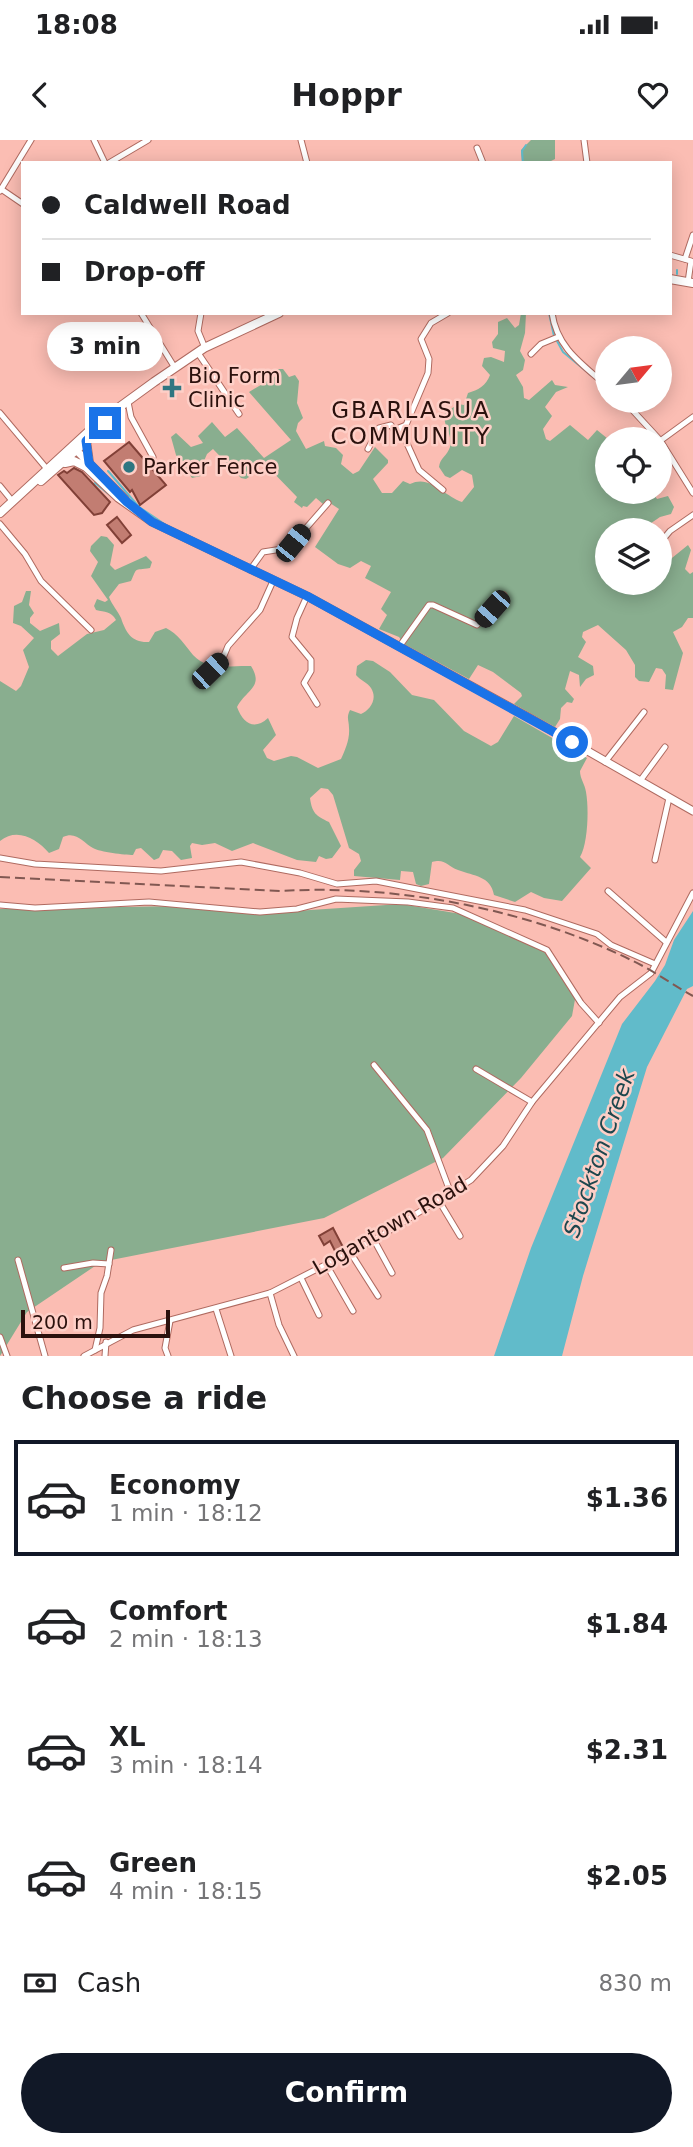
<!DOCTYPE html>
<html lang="en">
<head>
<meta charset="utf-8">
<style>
	body { margin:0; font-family:"DejaVu Sans",sans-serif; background:#f2f2f2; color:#202124; height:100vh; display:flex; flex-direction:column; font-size:26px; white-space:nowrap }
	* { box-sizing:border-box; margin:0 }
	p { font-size:23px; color:#757577 }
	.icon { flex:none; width:38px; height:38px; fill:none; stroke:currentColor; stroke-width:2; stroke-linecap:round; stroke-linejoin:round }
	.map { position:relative; height:1216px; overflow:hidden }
	.sheet { display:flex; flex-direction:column; background:#fff; flex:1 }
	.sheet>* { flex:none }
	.top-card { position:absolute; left:21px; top:21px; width:651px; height:154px; border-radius:0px; box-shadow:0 4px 18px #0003; display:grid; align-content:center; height:154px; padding:0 21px; background:#fff }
	.needle { width:46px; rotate:61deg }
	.buttons { position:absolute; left:595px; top:196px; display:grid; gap:14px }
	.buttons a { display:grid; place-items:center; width:77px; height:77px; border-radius:50%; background:#fff; box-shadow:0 4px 18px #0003; font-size:35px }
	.scale { position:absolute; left:21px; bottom:18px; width:149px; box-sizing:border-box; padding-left:7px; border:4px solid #2b110d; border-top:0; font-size:19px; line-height:24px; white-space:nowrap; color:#2b110d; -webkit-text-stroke:5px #fecfc7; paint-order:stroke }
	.end { position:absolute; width:32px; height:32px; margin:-16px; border:9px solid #1a73e8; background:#fff; box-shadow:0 0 0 4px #fff }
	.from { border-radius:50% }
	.bubble { position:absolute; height:49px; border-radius:24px; background:#fff; box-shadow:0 4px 18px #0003; font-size:23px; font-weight:700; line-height:49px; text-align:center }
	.car { position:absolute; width:21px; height:42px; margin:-21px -10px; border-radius:9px; box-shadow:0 0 5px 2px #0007; background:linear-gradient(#222 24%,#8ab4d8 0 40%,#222 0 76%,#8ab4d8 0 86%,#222 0) }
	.top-card b { display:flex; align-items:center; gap:24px; height:66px; font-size:26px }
	.top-card b+b { border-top:2px solid #e0e0e0 }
	.top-card i { width:18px; height:18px; background:#202124 }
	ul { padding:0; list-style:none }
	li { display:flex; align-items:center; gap:21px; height:116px; margin:0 14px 10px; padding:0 7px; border:4px solid transparent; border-radius:0px }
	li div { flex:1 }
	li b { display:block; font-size:26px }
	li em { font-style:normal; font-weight:700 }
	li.selected { border-color:#111827 }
	li>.icon { width:63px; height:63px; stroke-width:1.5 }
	h2 { padding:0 21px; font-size:32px; line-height:84px }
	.pay { display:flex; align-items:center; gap:18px; height:77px; padding:0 21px; font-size:26px }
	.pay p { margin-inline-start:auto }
	.action { display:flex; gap:14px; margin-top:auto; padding:14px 21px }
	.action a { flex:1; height:80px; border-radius:42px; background:#111827; color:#fff; font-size:28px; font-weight:700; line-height:80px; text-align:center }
	.status { display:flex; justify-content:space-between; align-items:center; height:49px; padding:0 35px; background:#fff; direction:ltr }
	.status svg { height:19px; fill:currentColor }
	header { display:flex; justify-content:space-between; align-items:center; height:91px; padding:0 21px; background:#fff; font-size:32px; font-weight:700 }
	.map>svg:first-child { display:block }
	.green { fill:#89ae8f }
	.water { fill:#61bbca }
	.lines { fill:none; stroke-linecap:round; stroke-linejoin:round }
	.stream { stroke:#61bbca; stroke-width:2 }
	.building { fill:#c27d72; stroke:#814037; stroke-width:2 }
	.minor-casing { stroke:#af6a60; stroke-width:7 }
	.major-casing { stroke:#af6a60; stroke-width:9 }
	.highway-casing { stroke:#af6a60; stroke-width:10 }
	.minor { stroke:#fff; stroke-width:5 }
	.major { stroke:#fff; stroke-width:7 }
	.highway { stroke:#fff; stroke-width:8 }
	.rail { stroke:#815852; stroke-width:2; stroke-dasharray:10 5; stroke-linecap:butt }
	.route { stroke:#1a73e8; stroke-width:9 }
	.poi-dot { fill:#2f7681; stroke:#fecfc7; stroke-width:2.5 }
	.labels { text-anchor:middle; stroke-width:5; stroke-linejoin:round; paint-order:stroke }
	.poi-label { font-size:21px; fill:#2b110d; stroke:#fecfc7; text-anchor:start }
	.street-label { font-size:21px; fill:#2b110d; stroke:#fecfc7 }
	.neighbourhood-label { font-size:23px; letter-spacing:2px; fill:#2b110d; stroke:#fecfc7 }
	.water-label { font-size:23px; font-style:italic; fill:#1e474e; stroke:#fecfc7 }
</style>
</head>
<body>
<div class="status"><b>18:08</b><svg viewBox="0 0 49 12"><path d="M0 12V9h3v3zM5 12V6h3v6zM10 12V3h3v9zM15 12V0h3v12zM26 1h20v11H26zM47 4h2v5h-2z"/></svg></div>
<header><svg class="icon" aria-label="back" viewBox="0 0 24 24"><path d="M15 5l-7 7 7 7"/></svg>Hoppr<svg class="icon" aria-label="heart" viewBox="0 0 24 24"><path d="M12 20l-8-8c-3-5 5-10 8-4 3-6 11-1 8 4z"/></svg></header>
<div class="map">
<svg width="693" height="1216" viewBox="0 0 693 1216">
	<rect width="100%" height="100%" fill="#fbbdb3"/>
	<g class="green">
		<polygon points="531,0 555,0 555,19 547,23 522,23 521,10"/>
		<path d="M521 173H526L525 193 520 211 525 220 523 230 516 235 523 247 524 258 529 260 552 240 555 245 568 247 556 252 545 267 552 276 543 289 546 299 550 301 570 285 588 300 597 290 608 299 607 352H652L657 359 668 356 674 367 671 374 660 377 641 390H607V443H660V414L667 422 688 405 691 410 685 429 690 434 693 432V478H688L682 487 673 492 683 513 673 550 665 549 666 535 662 529 656 528 649 542 639 541 635 537V525L626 510 598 485 583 492 582 497 586 502 578 517 593 526 594 535 586 539 580 547 579 535 570 531 565 549 574 559 572 563 567 562 561 568 560 579 555 587 514 564 522 556 521 553 493 532 478 525 469 539 404 504 399 497 379 489 387 475 381 469 391 452 365 438 371 426 361 421 350 428 338 424 315 407 339 369 327 361 323 364 316 358 307 367 303 366 302 368 294 362 297 357 263 322 246 332 249 337 246 339 241 338 213 309 207 314 201 328 205 335 192 338 176 315 171 297 176 293 191 307 203 303 198 296 212 282 225 297 237 288 264 318 291 300 249 252 276 236 278 229H283L289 237 295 235 299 241 297 263 303 278 298 283 296 291 306 309 324 301 325 306 336 308 343 315 341 324 353 334 359 331 375 307 388 320V323L373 339 382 353H392L403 341 410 344C430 334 444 356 462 362L474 347 472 335 462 330 450 338 445 336 439 327C440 318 447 316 450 307 453 293 442 286 445 273L458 264 464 265 468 253C478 250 486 246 490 235L482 226 484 218 491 217 504 222 505 211 493 208 492 202 498 194V182L507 178 515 188 519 185Z"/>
		<path d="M101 396 107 397 114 405 110 425 115 430 146 416 152 422 150 428C133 431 138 426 131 441L119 444 109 457C112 465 118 471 121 478 126 493 132 503 149 502L155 492 166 488C178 494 185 505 193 515 209 532 232 525 251 526 264 547 247 549 237 567 243 583 254 591 268 578L276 595 263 610 267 618 274 621 291 616 297 617 318 628 341 619C345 610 350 599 349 588 349 580 346 578 350 570L361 574C370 570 378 559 371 548 368 543 360 540 356 535L357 526 366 520 373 521 390 532 412 555 434 560 464 591 491 606 498 602 514 576 587 618 580 631C580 639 585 644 586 652 589 668 588 704 580 717L591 728 562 761 544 758 531 752 515 762 494 755C491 736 474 736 458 730 447 726 445 718 432 722L429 744 421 746 416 744 413 732 401 731 400 740 354 736V730L361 721 359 714 349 708 333 655 328 649 321 648 310 658C312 673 316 676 329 682L341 706 332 718 326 719 319 716 316 722 297 720 253 703 232 711 215 703 202 705 192 703 190 706 192 718 181 720 172 711 163 710 159 718 154 720 141 708 136 709 133 715C125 715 100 712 93 708 83 703 77 691 63 697L59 709 49 713C37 699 17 687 0 701V541L16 551 21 546 29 527 23 510 34 498 21 486 13 483 14 466 22 462 26 451H31L29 465 34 473 30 478V483L40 491 59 483 60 494 51 501V509L58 516 87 494 104 490 116 480C111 471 105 472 96 470L94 466 97 459 105 462 108 460 91 436 98 422 90 411 91 406Z"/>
		<polygon points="401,764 473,776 549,814 576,854 572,876 521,938 443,1018 324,1078 101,1122 27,1172 0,1216 0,769 179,766 249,774"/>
	</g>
	<polygon class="water" points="693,771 693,846 687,849 647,927 583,1136 562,1216 494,1216 531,1108 622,884 655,841 665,825 674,800"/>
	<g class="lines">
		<g class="stream">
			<polyline points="523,23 522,11 526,5"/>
			<polyline points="677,130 677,134"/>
			<polyline points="549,173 554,196"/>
			<polyline points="557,201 563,212 592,236"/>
			<polyline points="103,299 105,296"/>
			<polyline points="108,331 139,367 166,385"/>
			<polyline points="95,343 121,364"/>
		</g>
	</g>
	<g class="building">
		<polygon points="129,302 166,345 140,365 132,350 130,352 104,321"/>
		<polygon points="74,328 82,332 110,362 102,373 94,375 58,335 64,331 67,333"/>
		<polygon points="117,377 131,395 122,403 107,385"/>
		<polygon points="333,1088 344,1109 336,1113 330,1101 324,1105 319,1096"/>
	</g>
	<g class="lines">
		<defs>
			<g id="minor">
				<polyline points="94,0 105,23"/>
				<polyline points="301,0 307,23"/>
				<polyline points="584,0 587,23"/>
				<polyline points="477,8 483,23"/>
				<polyline points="109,23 148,0"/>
				<polyline points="1,49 23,64"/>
				<polyline points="0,51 31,0"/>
				<polyline points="670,115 691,121 688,142"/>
				<polyline points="685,119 693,95"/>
				<polyline points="141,173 175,228"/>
				<polyline points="201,173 198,191 205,208"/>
				<path d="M552 173C557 208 582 224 607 246"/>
				<polyline points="198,213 239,274"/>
				<polyline points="531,214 541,204 558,197"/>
				<polyline points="624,261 659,299"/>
				<polyline points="128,262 131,277 153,317"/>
				<polyline points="0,273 47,329"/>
				<polyline points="400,288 419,330 443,350"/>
				<polyline points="660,300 693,353"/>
				<polyline points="660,301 693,277"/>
				<polyline points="368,309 379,288 391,285 394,290 406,285 428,233 429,219 421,199 431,183 448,173"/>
				<polyline points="0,346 13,362"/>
				<polyline points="0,384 25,414 41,441 91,490"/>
				<polyline points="660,403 670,391 693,375"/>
				<polyline points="250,430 263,412 282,409 293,403 328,363"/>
				<polyline points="307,456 297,478 292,497 311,520 311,531 304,543 317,564"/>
				<polyline points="399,507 429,465 433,465 477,485 504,455"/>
				<polyline points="210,531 223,518 228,506 260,470 273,441"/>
				<polyline points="605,622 644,572"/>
				<polyline points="640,641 665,607"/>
				<polyline points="0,718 35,724 161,731 241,722 300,733 337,744 376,741 525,770 597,794 611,805 655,824"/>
				<polyline points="655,720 669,658"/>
				<polyline points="608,751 666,802"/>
				<polyline points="0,765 35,768 149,762 260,772 297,769 336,759 408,762 453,768 547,810 581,863 599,883"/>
				<polyline points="374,925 427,990 451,1054"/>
				<polyline points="476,929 532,962"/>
				<polyline points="439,1061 460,1096"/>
				<polyline points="374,1100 392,1133"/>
				<polyline points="350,1112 378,1156"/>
				<polyline points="18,1120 45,1216"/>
				<polyline points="326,1124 353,1171"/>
				<polyline points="64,1128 93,1123 109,1124"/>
				<polyline points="301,1138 319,1175"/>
				<polyline points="270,1153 279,1185 294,1216"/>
				<polyline points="216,1169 231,1216"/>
				<polyline points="0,1197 7,1216"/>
				<polyline points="95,1210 100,1188 101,1153 107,1136 111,1110"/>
				<polyline points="84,1216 133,1190 270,1153 374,1100 471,1040 503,1006 532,962 620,857 651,833 693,753"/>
				<polyline points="105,1216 106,1202"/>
				<polyline points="168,1216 165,1208 170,1181"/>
			</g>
			<g id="major">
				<polyline points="74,308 125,359"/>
				<polyline points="81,323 118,358 152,382 307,456 528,577 693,671"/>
			</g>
			<g id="highway">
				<polyline points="670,139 693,143"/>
				<polyline points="86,301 89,323"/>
				<polyline points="65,323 74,321 84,326"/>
				<polyline points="41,341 99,290 107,278"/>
				<polyline points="0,373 99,282 154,242 204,208 279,173"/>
			</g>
		</defs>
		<use href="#minor" class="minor-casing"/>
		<use href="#major" class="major-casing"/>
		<use href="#highway" class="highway-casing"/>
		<use href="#minor" class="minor"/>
		<use href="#major" class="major"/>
		<use href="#highway" class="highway"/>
		<path class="rail" d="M0 737 281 751C396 744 529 769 633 821 654 831 673 845 693 856"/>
	</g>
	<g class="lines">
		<polyline class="route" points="105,283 86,301 89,323 127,362 152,382 307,456 572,602"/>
	</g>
	<g class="poi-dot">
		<path d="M168.5 237.5h7v7h7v7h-7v7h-7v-7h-7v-7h7z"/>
		<circle cx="129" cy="327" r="7"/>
	</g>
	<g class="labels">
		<g class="poi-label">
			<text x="188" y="243">Bio Form<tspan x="188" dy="24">Clinic</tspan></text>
			<text x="143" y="334">Parker Fence</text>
		</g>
		<g class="street-label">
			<text transform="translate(390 1086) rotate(-30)" y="7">Logantown Road</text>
		</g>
		<g class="neighbourhood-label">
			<text x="411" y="278">GBARLASUA<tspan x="411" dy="26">COMMUNITY</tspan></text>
		</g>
		<g class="water-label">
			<text transform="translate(599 1013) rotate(-71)" y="8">Stockton Creek</text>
		</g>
	</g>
</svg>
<div class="buttons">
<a><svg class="needle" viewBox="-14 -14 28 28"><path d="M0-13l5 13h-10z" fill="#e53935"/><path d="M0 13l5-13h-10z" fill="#757577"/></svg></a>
<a><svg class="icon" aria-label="locate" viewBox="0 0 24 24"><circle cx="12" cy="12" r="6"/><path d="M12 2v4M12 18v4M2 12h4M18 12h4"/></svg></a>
<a><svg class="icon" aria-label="layers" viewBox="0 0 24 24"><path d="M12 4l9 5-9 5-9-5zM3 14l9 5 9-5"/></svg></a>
</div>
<div class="scale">200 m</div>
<i class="end from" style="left:572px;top:602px"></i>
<i class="end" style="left:105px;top:283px"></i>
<div class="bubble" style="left:47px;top:182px;width:116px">3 min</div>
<i class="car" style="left:293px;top:403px;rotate:39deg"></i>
<i class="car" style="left:492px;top:469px;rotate:222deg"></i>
<i class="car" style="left:210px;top:531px;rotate:46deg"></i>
<div class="top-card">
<b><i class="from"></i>Caldwell Road</b>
<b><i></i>Drop-off</b>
</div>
</div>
<section class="sheet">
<h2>Choose a ride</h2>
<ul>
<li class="selected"><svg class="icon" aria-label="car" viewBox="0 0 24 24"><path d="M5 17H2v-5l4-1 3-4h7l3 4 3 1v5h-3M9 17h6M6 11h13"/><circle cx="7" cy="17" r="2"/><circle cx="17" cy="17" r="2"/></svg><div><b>Economy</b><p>1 min · 18:12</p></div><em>$1.36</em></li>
<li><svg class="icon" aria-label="car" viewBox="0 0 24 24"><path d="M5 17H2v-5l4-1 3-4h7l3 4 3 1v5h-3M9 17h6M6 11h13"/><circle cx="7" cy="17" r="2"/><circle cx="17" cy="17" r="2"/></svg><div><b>Comfort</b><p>2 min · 18:13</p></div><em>$1.84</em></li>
<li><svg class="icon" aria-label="car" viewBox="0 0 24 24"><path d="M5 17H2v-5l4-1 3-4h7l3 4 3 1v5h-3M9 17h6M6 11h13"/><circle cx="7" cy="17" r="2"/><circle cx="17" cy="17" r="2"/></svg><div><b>XL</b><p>3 min · 18:14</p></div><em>$2.31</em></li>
<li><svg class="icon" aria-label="car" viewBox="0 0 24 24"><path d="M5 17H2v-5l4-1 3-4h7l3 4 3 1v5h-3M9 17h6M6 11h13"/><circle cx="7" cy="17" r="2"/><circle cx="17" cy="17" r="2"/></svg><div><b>Green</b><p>4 min · 18:15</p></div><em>$2.05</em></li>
</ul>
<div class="pay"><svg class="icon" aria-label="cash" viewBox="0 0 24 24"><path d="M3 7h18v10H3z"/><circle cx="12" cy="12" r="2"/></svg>Cash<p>830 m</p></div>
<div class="action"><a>Confirm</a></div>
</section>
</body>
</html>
